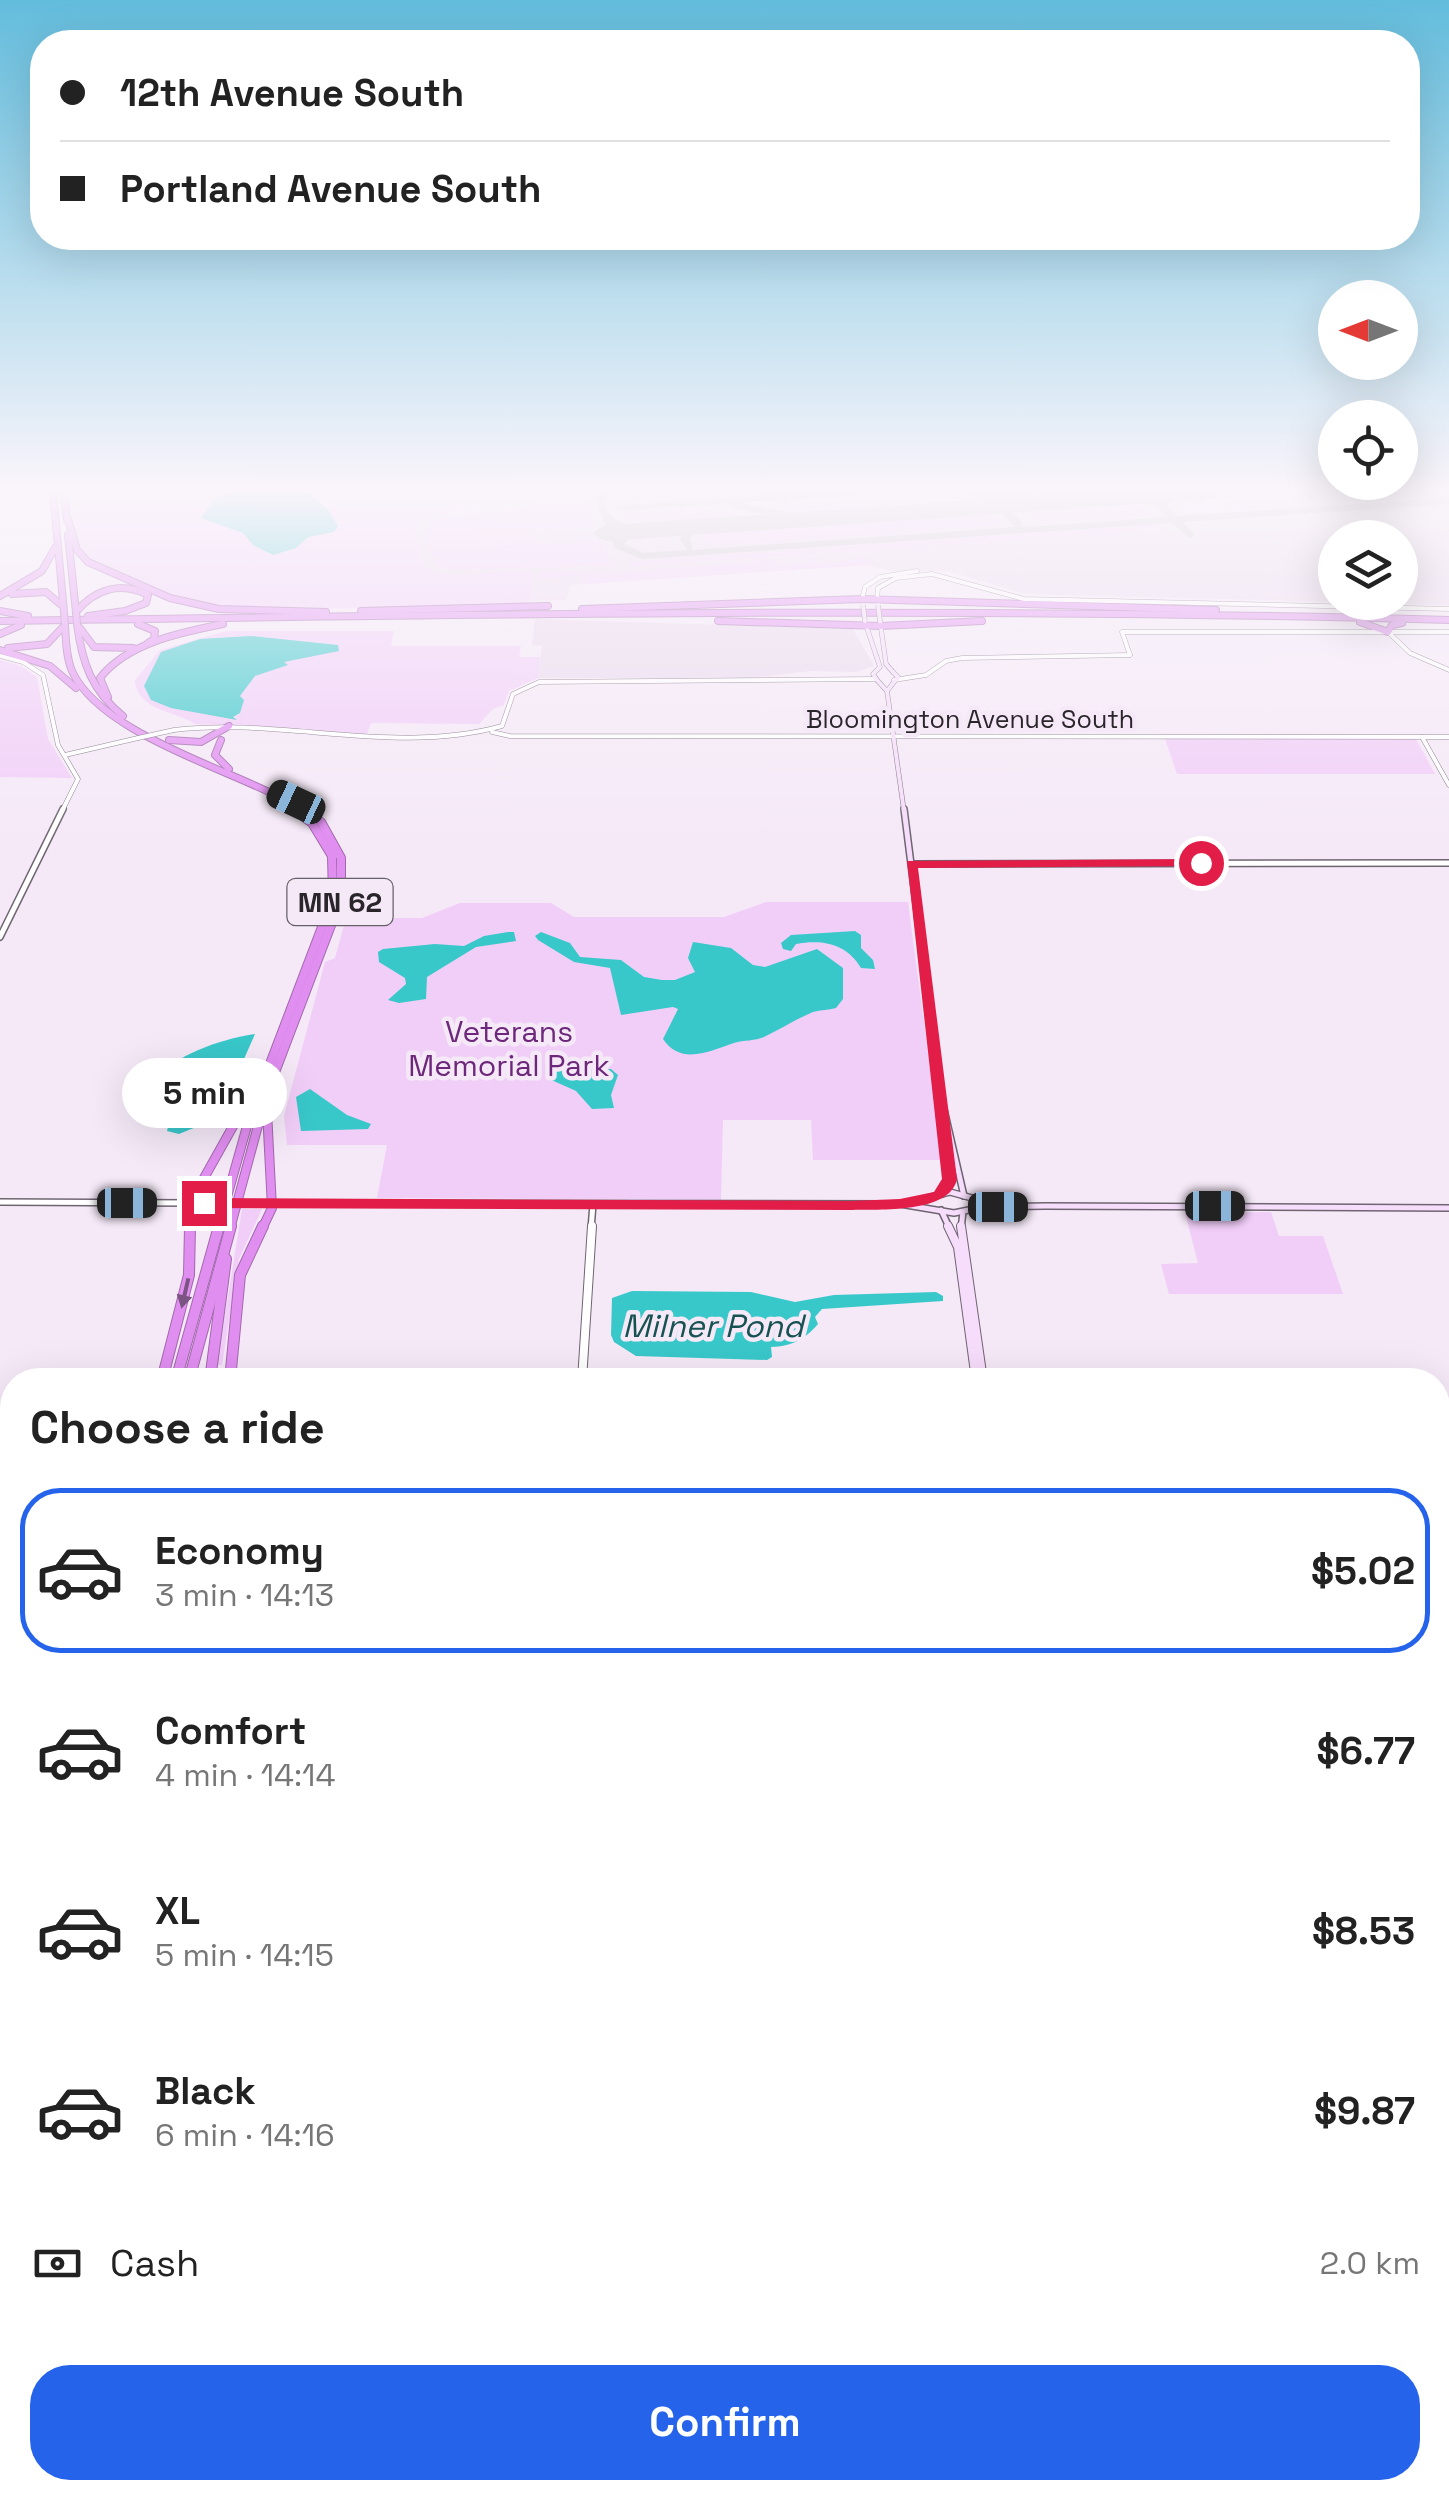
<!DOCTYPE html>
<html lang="en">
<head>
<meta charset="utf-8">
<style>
	body { margin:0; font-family:"Space Grotesk",sans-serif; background:#f6f6f6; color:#222; height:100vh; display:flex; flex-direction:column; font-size:38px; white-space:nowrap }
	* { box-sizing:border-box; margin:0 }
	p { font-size:32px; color:#767676 }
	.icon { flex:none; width:55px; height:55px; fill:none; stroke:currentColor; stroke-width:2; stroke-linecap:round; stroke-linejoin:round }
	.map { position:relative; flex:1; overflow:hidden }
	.side { position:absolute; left:0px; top:1368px; width:1450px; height:1132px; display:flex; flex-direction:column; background:#fff; border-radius:40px 40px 0 0; box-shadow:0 10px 40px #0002 }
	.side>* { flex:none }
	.top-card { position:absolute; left:30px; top:30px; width:1390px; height:220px; border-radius:40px; box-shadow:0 10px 40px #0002; display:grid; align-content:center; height:220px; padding:0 30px; background:#fff }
	.needle { width:65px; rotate:270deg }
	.buttons { position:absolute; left:1318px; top:280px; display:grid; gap:20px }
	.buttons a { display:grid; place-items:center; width:100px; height:100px; border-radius:50%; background:#fff; box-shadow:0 10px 40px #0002; font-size:50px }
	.end { position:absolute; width:45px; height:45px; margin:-22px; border:12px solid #e11d48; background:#fff; box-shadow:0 0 0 5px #fff }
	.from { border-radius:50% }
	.bubble { position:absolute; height:70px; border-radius:35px; background:#fff; box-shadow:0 10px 40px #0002; font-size:32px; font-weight:700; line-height:70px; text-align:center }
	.car { position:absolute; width:30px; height:60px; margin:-30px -15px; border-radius:12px; box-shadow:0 0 8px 2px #0007; background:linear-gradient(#222 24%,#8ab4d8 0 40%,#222 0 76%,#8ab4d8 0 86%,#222 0) }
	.top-card b { display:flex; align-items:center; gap:35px; height:95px; font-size:38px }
	.top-card b+b { border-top:2px solid #e0e0e0 }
	.top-card i { width:25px; height:25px; background:#222 }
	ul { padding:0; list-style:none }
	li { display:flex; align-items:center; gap:30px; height:165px; margin:0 20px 15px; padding:0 10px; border:5px solid transparent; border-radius:40px }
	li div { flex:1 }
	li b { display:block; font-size:38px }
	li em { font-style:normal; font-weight:700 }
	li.current { border-color:#2563eb }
	li>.icon { width:90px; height:90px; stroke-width:1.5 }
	h2 { padding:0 30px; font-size:45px; line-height:120px }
	.pay { display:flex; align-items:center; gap:25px; height:110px; padding:0 30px; font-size:38px }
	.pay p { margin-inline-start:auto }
	.primary-button { display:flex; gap:20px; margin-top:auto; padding:20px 30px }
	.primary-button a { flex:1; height:115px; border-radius:40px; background:#2563eb; color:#fff; font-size:40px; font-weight:700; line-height:115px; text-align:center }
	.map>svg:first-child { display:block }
	.built { fill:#e9d9ec }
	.green { fill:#f1cef8 }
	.water { fill:#39c8ca }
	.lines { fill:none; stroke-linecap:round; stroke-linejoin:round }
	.taxiway { fill:#c1b7c2; fill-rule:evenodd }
	.runway { fill:#c1b7c2; fill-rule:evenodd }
	.tertiary-far3-casing { stroke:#6f6571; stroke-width:5 }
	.tertiary-far2-casing { stroke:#6f6571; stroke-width:8 }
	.tertiary-far1-casing { stroke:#6f6571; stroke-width:10 }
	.tertiary-casing { stroke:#6f6571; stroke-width:11 }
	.secondary-far3-casing { stroke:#6f6571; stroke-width:5 }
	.secondary-far2-casing { stroke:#6f6571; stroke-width:8 }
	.secondary-far1-casing { stroke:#6f6571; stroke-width:10 }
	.secondary-casing { stroke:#6f6571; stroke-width:11 }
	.motorway-far3-casing { stroke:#a169ab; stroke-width:8 }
	.motorway-far2-casing { stroke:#a169ab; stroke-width:10 }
	.motorway-far1-casing { stroke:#a169ab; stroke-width:12 }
	.motorway-casing { stroke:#a169ab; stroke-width:15 }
	.tertiary-far3 { stroke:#fff; stroke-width:4 }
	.tertiary-far2 { stroke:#fff; stroke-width:5 }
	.tertiary-far1 { stroke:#fff; stroke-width:8 }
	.tertiary { stroke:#fff; stroke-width:9 }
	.secondary-far3 { stroke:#f6ddfb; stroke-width:4 }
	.secondary-far2 { stroke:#f6ddfb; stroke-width:5 }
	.secondary-far1 { stroke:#f6ddfb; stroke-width:8 }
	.secondary { stroke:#f6ddfb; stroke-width:9 }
	.motorway-far3 { stroke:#e18ef1; stroke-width:6 }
	.motorway-far2 { stroke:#e18ef1; stroke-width:8 }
	.motorway-far1 { stroke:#e18ef1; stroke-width:10 }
	.motorway { stroke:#e18ef1; stroke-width:12 }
	.rail-casing { stroke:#8d858e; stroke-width:8 }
	.rail { stroke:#f5e9f7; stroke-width:4; stroke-dasharray:11; stroke-linecap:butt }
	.tertiary-bridge-casing { stroke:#6f6571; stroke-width:5; stroke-linecap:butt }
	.secondary-bridge-far1-casing { stroke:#6f6571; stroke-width:5; stroke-linecap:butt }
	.secondary-bridge-casing { stroke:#6f6571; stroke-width:8; stroke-linecap:butt }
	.motorway-bridge-casing { stroke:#a169ab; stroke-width:8; stroke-linecap:butt }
	.tertiary-bridge { stroke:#fff; stroke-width:4 }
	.secondary-bridge-far1 { stroke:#f6ddfb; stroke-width:4 }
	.secondary-bridge { stroke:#f6ddfb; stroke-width:5 }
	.motorway-bridge { stroke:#e18ef1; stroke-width:6 }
	.oneway { fill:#7c5484 }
	.route { fill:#e11d48 }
	.labels { text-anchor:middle; stroke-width:9; stroke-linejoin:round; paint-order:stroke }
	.far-street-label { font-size:25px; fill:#29252a; stroke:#f5e9f7 }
	.shield { fill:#f5e9f7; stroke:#666068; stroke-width:2.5 }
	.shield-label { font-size:28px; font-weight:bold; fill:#29252a }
	.park-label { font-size:30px; fill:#6d287b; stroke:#f5e9f7 }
	.water-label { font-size:32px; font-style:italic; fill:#175252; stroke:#f5e9f7 }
</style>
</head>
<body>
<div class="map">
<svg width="1449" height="2499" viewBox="0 0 1449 2499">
	<rect width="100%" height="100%" fill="#f5e9f7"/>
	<g class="built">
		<polygon points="108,492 1449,492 1449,605 1337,603 1400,602 1400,538 1335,538 1335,602 1025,594 948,571 891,571 867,565 571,585 566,600 366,604 272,601 215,595 165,583 116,563 111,555"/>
		<polygon points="535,619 853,629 874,666 856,672 811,671 751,678 538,678 542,646 532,645"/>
		<polygon points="841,2488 1122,2488 1123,2499 842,2499"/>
	</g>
	<g class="green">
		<path d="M69 492H234L214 499 201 518 243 533 253 545 273 555C294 553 304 537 325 534L335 518 307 492H466L461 497 471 492H527L535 496C505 512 426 507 415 529L422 563C451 590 501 564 535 572L528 604 273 610 193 604 97 567 80 552 76 541Z"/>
		<polygon points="552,492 589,492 595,526 428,538 427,526 434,519 510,510"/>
		<polygon points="919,492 973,500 811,511 762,504"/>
		<polygon points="1283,494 1295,496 1303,504 1234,510 1225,506 1228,511 1183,511 1178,504"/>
		<polygon points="1129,504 1147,506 1153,515 1045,523 1028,516 1035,511"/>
		<polygon points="698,507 746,515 641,523 626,521 622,516 631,511"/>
		<polygon points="982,514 997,516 1002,525 815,539 810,534 808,539 724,545 702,541 704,535 714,532"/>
		<polygon points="1151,525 1169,529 632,566 626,562"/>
		<polygon points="536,533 538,544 601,540 609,562 619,565 451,570 435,565 433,560 452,558 433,558 427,540"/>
		<polygon points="861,557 867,558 867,565 584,584 581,575 538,579 541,571 549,569 602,574 769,560 775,564 771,568 812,561 831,564"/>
		<path d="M226 631H394L391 646H521L519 657H540L538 678 509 691 504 705 493 709 479 724 371 723 367 734 195 724C174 710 137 711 135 680L160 650Z"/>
		<polygon points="0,660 21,666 37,677 48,739 72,778 0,777"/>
		<polygon points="1165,739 1416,739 1435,774 1177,774"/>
		<polygon points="766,902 908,902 942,1160 813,1160 811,1120 723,1120 721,1200 377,1198 387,1145 287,1145 284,1116 325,962 335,958 346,918 422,918 460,903 551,903 574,917 724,917"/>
		<polygon points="242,1209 262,1209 239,1259 222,1365 217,1365"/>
		<polygon points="1271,1212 1279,1236 1323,1236 1343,1294 1169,1294 1161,1264 1198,1263 1185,1213"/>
		<rect x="1438" y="2065" width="11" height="180"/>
	</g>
	<g class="water">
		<polygon points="234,492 307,492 329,511 338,526 334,532 308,537 296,548 273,555 253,545 243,533 201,518 214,499"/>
		<polygon points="251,636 338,645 339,651 284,662 288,665 255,676 240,696 244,700 240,713 233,717 237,720 171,708 151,700 144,686 161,652 200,639"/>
		<path d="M855 931 861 935V948L873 960 875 969 861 968C847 944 823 939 796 944L791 951 783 949 781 943 791 935Z"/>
		<polygon points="508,932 514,932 516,941 476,947 427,977 426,999 399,1003 388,1000 406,984 405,978 379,962 378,952 383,949 435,944 464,946 484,936"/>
		<path d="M541 932 570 943 580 957 621 960 644 977 662 980H675L695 972 688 958 693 942 731 948 753 965 765 967 817 949 843 968V999L836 1008C829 1010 820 1010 813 1012 796 1019 781 1029 764 1037 755 1041 744 1040 734 1043 710 1051 681 1066 663 1039L678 1009 673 1007 621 1015 610 968 574 962 538 940 535 936Z"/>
		<path d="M255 1034 218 1118 179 1134 167 1131 171 1115 149 1089 158 1080 169 1079 164 1075C175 1053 231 1037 255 1034Z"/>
		<polygon points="553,1064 577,1070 611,1069 618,1075 611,1095 614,1108 592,1109 576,1091 547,1078 545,1071"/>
		<polygon points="310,1089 347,1115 371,1124 368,1129 301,1131 296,1097"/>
		<path d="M632 1291 751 1292 795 1302 834 1295 936 1292 943 1296V1301L822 1309 815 1317 818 1324C804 1340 792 1346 771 1347L772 1357 767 1360 636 1356 614 1342 611 1335 612 1298Z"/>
	</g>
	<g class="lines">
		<g class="taxiway">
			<path d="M597 492H607C602 524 625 524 649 528V532L629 538 624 544 643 553 687 550 680 539 685 531 726 522 730 523V527L693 535 690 539 693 547 691 550 1015 527 1002 513 959 511 958 509 963 506 997 507 961 492 1077 498 1082 501 1077 504 1002 500 1022 523V527L1167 517 1155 505 1112 502 1107 499 1112 496 1149 498 1143 492H1154L1162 501 1169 495 1200 492 1199 495 1172 500 1168 507 1178 516 1449 498V504L1183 522 1195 535 1190 538 1172 523 642 559 615 548 595 500Z"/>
			<polygon points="807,492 861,492 856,495 739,503 791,513 872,512 877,515 872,518 791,519 730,507 730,503 618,511 613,508 618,505"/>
			<polygon points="1305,492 1315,492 1317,498 1308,500"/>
		</g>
		<polygon class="runway" points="1099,492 1224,492 1212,499 605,541 592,533 605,525"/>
		<defs>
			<g id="tertiary-far3">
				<polyline points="862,599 865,587 880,577 917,571"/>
				<polyline points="877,599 878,588 896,578 932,574 1024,599 1449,609"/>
				<polyline points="1388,632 1410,653 1449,670"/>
				<polyline points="1130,655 1122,632 1449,632"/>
				<polyline points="0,656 23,662 43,675 58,745 78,779 62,811"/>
				<polyline points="894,680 926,675 946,661 962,658 1130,655"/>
				<path d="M174 730C282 717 395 756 502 726L513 694 539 682 875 679"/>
				<polyline points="492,732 510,736 1449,737"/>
				<polyline points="1422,737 1449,785"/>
				<polyline points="65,755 138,738"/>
			</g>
			<g id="tertiary-far2">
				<polyline points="911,864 1449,863"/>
				<polyline points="0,937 63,809"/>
				<polyline points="0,1202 190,1203"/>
				<polyline points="591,1229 593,1204"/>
			</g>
			<polyline id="tertiary-far1" points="582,1380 592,1226"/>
			<polyline id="tertiary" points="829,2488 829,2499"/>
			<g id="secondary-far3">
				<polyline points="880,621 886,664 893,672"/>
				<polyline points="866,625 880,667 873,674 877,680"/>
				<polyline points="877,680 887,691 904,811"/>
				<polyline points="887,691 898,677 893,672"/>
			</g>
			<g id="secondary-far2">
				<polyline points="904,809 922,951"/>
				<polyline points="917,913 943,1105 964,1196"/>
				<polyline points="942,1106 939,1111 950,1183 942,1194"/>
				<polyline points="911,1202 950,1192 983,1201 1020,1203"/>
				<polyline points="252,1203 900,1204 954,1213 983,1207 1045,1206 1449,1208"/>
				<polyline points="941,1210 950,1229"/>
				<polyline points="961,1229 963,1212"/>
			</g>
			<g id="secondary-far1">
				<polyline points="948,1226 958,1247 976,1380"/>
				<polyline points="961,1226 983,1380"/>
			</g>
			<g id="secondary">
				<polyline points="0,1797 12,1797"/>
				<polyline points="1438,1800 1449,1800"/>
				<polyline points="1138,2488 1140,2499"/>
				<polyline points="1155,2488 1156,2499"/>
			</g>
			<g id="motorway-far3">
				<polyline points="53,492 64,612"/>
				<polyline points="64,492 67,520"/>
				<polyline points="67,516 77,550 88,562 170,598 219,609 326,612"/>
				<polyline points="68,535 76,612"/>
				<polyline points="12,594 46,592 60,604"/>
				<polyline points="0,596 42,571 55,548"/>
				<polyline points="582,609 862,599 1216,610"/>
				<polyline points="0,611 28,616"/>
				<polyline points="361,611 548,606"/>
				<path d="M76 612C95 589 121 581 148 595L146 603 125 611 88 616"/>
				<path d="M0 621C483 614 966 607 1449 620"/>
				<polyline points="718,621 881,626 982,621"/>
				<polyline points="1360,622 1388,632 1392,625 1402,623"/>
				<path d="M77 624C82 663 92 691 123 716"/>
				<polyline points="138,624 155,631 154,639 148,643"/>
				<path d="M65 625C66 640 66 657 72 671 99 731 221 767 277 796L297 811"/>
				<polyline points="80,628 94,647 133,648"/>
				<polyline points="0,634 21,625"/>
				<polyline points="8,648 47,644 63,627"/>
				<polyline points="0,650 50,666 76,688"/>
				<path d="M108 697 100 678C127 643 182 632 223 624"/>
				<polyline points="169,740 201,742 229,726"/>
				<polyline points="221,740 215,755 229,769"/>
			</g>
			<g id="motorway-far2">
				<polyline points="190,1229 190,1203 255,1087"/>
				<polyline points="218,1229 249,1119 333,898 332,856 312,823 293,809"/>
				<polyline points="230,1229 266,1096 341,899 341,858 321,822"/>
				<polyline points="262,1229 272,1208 267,1111"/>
			</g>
			<g id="motorway-far1">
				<polyline points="162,1380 189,1275 190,1226"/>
				<polyline points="176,1380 219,1226"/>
				<polyline points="189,1380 231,1226"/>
				<polyline points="210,1380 226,1259"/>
				<polyline points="230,1380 240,1275 263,1226"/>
				<polyline points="0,1551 12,1548"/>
				<polyline points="0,1606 12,1612"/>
				<polyline points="0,1640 12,1649"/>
				<polyline points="0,1695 12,1710"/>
			</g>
			<g id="motorway">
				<polyline points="0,2149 12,2105"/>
				<polyline points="0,2251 12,2205"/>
				<polyline points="0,2389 12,2341"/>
				<polyline points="0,2497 12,2447"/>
				<polyline points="23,2499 25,2488"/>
			</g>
		</defs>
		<use href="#tertiary-far3" class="tertiary-far3-casing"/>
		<use href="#tertiary-far2" class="tertiary-far2-casing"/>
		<use href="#tertiary-far1" class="tertiary-far1-casing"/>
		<use href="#tertiary" class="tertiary-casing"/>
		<use href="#secondary-far3" class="secondary-far3-casing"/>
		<use href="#secondary-far2" class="secondary-far2-casing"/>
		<use href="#secondary-far1" class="secondary-far1-casing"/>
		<use href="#secondary" class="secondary-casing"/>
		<use href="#motorway-far3" class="motorway-far3-casing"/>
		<use href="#motorway-far2" class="motorway-far2-casing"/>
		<use href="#motorway-far1" class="motorway-far1-casing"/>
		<use href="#motorway" class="motorway-casing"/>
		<use href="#tertiary-far3" class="tertiary-far3"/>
		<use href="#tertiary-far2" class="tertiary-far2"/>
		<use href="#tertiary-far1" class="tertiary-far1"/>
		<use href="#tertiary" class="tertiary"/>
		<use href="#secondary-far3" class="secondary-far3"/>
		<use href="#secondary-far2" class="secondary-far2"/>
		<use href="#secondary-far1" class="secondary-far1"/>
		<use href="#secondary" class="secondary"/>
		<use href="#motorway-far3" class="motorway-far3"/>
		<use href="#motorway-far2" class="motorway-far2"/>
		<use href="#motorway-far1" class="motorway-far1"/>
		<use href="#motorway" class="motorway"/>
		<defs>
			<polyline id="rail" points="1438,2274 1449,2274"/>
		</defs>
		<use href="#rail" class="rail-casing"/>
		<use href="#rail" class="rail"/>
		<defs>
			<polyline id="tertiary-bridge" points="138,738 174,730"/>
			<g id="secondary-bridge-far1">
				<polyline points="863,605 865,621"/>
				<polyline points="878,605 880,621"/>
			</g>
			<polyline id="secondary-bridge" points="204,1203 252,1203"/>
			<g id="motorway-bridge">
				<polyline points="64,612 65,625"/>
				<polyline points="76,612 77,624"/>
			</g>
		</defs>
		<use href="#tertiary-bridge" class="tertiary-bridge-casing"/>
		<use href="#secondary-bridge-far1" class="secondary-bridge-far1-casing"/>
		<use href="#secondary-bridge" class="secondary-bridge-casing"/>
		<use href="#motorway-bridge" class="motorway-bridge-casing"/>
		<use href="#tertiary-bridge" class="tertiary-bridge"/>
		<use href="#secondary-bridge-far1" class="secondary-bridge-far1"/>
		<use href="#secondary-bridge" class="secondary-bridge"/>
		<use href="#motorway-bridge" class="motorway-bridge"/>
	</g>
	<defs><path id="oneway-solid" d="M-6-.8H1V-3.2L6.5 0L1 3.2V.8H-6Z" transform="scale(2.5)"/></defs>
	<use class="oneway" href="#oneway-solid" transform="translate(185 1293) rotate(103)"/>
	<linearGradient id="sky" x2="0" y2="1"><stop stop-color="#62bcdc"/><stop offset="0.58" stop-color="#faf5fb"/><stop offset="1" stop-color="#faf5fb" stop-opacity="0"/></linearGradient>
	<rect width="1449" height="842" fill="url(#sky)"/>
	<path class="route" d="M1201 859 1208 863 1206 866 918 868 957 1179C950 1214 879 1209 850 1210L204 1208 197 1203 204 1198 850 1201 900 1199 934 1192 942 1179 907 861Z"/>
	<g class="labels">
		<g class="far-street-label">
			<text x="970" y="728">Bloomington Avenue South</text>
		</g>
		<rect class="shield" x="287.5" y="879" width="105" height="46" rx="8"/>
		<g class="shield-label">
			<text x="340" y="912">MN 62</text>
		</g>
		<g class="park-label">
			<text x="509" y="1042">Veterans<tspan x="509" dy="34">Memorial Park</tspan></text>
		</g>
		<g class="water-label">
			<text x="713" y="1337">Milner Pond</text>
		</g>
	</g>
</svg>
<div class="buttons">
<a><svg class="needle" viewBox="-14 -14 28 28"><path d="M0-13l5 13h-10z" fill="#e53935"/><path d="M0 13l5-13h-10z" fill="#767676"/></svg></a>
<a><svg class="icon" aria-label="locate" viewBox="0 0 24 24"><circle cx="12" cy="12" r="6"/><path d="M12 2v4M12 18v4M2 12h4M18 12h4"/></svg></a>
<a><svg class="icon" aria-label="layers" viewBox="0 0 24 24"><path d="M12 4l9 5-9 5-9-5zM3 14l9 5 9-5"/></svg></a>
</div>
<i class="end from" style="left:1201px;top:863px"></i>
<i class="end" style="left:204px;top:1203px"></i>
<div class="bubble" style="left:122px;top:1058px;width:165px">5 min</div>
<i class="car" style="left:296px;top:802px;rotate:295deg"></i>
<i class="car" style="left:127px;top:1203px;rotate:90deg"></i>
<i class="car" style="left:1215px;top:1206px;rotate:90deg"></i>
<i class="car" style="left:998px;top:1207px;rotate:90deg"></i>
<div class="top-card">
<b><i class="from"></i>12th Avenue South</b>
<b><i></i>Portland Avenue South</b>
</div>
<section class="side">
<h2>Choose a ride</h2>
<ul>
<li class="current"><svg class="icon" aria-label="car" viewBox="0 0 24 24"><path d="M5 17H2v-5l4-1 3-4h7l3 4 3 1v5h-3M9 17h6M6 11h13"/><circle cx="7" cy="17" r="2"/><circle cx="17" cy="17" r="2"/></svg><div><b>Economy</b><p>3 min · 14:13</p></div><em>$5.02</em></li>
<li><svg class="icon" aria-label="car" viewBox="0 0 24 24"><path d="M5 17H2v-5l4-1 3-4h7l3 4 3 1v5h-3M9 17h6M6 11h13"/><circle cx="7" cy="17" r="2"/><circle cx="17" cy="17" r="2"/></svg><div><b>Comfort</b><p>4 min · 14:14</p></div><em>$6.77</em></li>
<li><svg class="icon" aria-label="car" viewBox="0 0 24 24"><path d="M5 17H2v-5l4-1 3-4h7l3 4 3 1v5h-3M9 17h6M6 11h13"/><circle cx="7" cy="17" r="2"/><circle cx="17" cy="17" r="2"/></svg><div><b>XL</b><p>5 min · 14:15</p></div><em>$8.53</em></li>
<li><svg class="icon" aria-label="car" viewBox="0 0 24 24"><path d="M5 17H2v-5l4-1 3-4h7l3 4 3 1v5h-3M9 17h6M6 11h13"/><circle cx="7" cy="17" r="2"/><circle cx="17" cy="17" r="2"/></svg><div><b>Black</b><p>6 min · 14:16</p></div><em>$9.87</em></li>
</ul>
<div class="pay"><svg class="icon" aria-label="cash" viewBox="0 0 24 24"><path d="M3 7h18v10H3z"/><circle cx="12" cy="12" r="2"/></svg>Cash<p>2.0 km</p></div>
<div class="primary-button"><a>Confirm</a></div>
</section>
</div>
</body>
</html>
